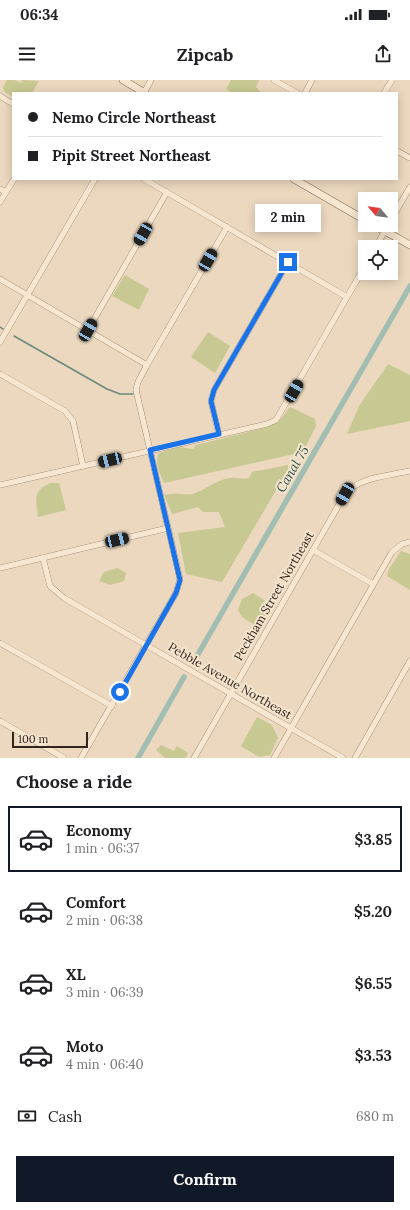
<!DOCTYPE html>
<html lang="en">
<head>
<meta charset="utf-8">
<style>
	body { margin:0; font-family:Lora,serif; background:#f2f2f2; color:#202124; height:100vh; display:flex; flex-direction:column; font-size:15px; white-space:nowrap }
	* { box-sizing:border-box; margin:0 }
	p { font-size:13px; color:#757577 }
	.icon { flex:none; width:22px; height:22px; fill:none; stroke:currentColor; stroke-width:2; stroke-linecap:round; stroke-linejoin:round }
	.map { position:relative; height:678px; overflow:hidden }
	.drawer { display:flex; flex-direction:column; background:#fff; flex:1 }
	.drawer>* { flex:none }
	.banner { position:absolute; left:12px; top:12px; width:386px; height:88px; border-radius:0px; box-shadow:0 2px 10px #0003; display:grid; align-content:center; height:88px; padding:0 16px; background:#fff }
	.needle { width:26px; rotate:299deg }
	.buttons { position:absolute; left:358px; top:112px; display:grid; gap:8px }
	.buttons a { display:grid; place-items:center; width:40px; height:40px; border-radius:0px; background:#fff; box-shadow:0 2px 10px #0003; font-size:20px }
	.scale { position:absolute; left:12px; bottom:10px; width:76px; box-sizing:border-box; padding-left:4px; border:2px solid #33241c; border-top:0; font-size:11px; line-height:14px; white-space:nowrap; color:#33241c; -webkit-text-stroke:3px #f3e4ce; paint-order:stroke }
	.end { position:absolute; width:18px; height:18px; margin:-9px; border:5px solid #1a73e8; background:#fff; box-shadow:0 0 0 2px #fff }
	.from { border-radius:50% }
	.bubble { position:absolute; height:28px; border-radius:0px; background:#fff; box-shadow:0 2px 10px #0003; font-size:13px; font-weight:700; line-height:28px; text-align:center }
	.car { position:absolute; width:12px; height:24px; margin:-12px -6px; border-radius:5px; box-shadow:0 0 3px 1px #0007; background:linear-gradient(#222 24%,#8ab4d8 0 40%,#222 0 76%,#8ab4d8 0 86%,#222 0) }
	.banner b { display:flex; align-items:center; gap:14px; height:38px; font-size:15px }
	.banner b+b { border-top:1px solid #e0e0e0 }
	.banner i { width:10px; height:10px; background:#202124 }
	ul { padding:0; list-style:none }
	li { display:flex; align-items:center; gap:12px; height:66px; margin:0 8px 6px; padding:0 8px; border:2px solid transparent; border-radius:0px }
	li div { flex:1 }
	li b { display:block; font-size:15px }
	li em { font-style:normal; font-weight:700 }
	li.selected { border-color:#111827 }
	li>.icon { width:36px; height:36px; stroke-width:1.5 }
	h2 { padding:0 16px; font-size:18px; line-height:48px }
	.pay { display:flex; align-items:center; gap:10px; height:44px; padding:0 16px; font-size:15px }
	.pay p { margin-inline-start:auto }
	.action { display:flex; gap:8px; margin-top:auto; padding:8px 16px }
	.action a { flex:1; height:46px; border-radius:0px; background:#111827; color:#fff; font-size:16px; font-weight:700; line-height:46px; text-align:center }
	.status { display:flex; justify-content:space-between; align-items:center; height:28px; padding:0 20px; background:#fff; direction:ltr }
	.status svg { height:11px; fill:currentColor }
	header { display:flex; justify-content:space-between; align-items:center; height:52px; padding:0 16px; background:#fff; font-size:18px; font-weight:700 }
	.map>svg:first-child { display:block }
	.green { fill:#c8c893 }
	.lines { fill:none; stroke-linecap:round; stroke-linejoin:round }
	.stream { stroke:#6a8a7e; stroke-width:1.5 }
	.canal { stroke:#a2bdb2; stroke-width:5.5 }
	.minor-casing { stroke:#836958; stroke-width:6 }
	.tertiary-casing { stroke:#836958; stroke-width:8 }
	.minor { stroke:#f7e7d1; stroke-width:5.5 }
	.tertiary { stroke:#f7e7d1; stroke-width:7 }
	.route { stroke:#1a73e8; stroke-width:5 }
	.labels { text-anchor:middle; stroke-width:4; stroke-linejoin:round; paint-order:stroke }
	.street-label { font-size:12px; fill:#33241c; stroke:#f3e4ce }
	.water-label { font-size:13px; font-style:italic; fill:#2c524b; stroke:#f3e4ce }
</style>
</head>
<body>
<div class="status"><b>06:34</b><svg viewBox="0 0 49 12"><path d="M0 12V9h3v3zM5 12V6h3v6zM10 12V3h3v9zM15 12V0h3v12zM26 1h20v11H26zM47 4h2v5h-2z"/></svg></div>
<header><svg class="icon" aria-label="menu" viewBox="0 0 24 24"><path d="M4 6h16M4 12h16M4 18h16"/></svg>Zipcab<svg class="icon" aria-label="share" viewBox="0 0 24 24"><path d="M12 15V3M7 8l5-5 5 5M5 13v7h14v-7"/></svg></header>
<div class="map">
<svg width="410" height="678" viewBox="0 0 410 678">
	<rect width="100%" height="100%" fill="#ebd8be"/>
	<g class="green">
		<polygon points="7,0 15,0 21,3 22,0 39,1 32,13 13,13 13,17 5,12 3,8"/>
		<polygon points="231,0 259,0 256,7 261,13 233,13 226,9"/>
		<polygon points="125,195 149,209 139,230 112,216"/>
		<polygon points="208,252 230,266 215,293 191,277"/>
		<polygon points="388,284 410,295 410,341 347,354 359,326"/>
		<path d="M290 327 315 339 316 346 303 372 164 403C160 394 154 382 159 373L179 367 193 369 196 365 264 348 281 339Z"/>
		<path d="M288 385V390L222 502 186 494 178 453 225 447 219 432H203L198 427 172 434 164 415C176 412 182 415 193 414 201 412 220 398 231 398 237 397 242 400 249 398L252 392Z"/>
		<path d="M50 403H59L66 430 38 437C36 419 32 412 50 403Z"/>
		<polygon points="401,471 410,474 410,510 387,496 389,489"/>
		<polygon points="117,488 126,493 124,501 110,505 99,501 104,492"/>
		<polygon points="253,513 272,525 270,532 261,549 242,537 238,530 242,519"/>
		<polygon points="257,637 272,645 278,658 270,675 259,677 241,666"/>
		<polygon points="161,665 174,671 177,666 188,673 186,678 165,678 156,670"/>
	</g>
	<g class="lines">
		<g class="stream">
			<polyline points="0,247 3,249"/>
			<polyline points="14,256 107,309 120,314 133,314"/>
		</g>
		<g class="canal">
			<polyline points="193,583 410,206"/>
			<polyline points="138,678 184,597"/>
		</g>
		<defs>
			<g id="minor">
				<polyline points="274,0 297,13"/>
				<polyline points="144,13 151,0"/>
				<polyline points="305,13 312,0"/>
				<polyline points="384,13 392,0"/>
				<polyline points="0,16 13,24"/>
				<polyline points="397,71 410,78"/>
				<polyline points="144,99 347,217"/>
				<polyline points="0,109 6,112"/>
				<polyline points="0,122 14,99"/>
				<polyline points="391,140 410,107"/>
				<polyline points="376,167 388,145"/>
				<polyline points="0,199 147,285"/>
				<polyline points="88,250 167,112"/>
				<polyline points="0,262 95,99"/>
				<polyline points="0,294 65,331 73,341 83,386"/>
				<polyline points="219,355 211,321 214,310 288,182"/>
				<polyline points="0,405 267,344 276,340 365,186"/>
				<polyline points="313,470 373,504"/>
				<polyline points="43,478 50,506 64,518 343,678"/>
				<polyline points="0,488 168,448"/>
				<polyline points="0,563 112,626"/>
				<polyline points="0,641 64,678"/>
				<polyline points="81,678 176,513 180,499 136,310 138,302 147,285 227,147"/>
				<path d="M194 678 345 414C359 397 389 396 410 391"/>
				<polyline points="274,678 392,472 402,464 410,462"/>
				<polyline points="355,678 410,581"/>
			</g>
			<g id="tertiary">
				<polyline points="123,0 145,13"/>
				<polyline points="294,99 365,140"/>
				<polyline points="374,145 410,165"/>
			</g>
		</defs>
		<use href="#minor" class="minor-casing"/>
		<use href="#tertiary" class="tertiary-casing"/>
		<use href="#minor" class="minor"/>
		<use href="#tertiary" class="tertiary"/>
	</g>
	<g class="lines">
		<polyline class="route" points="120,612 176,513 180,500 150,370 219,354 211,321 214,310 288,182"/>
	</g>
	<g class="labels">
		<g class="street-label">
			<text transform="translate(274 516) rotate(-60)" y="4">Peckham Street Northeast</text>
			<text transform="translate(230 601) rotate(30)" y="4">Pebble Avenue Northeast</text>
		</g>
		<g class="water-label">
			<text transform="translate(292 389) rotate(-60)" y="5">Canal 75</text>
		</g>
	</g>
</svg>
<div class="buttons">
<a><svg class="needle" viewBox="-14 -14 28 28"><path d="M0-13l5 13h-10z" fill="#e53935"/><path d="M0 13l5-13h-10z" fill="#757577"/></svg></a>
<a><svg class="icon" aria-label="locate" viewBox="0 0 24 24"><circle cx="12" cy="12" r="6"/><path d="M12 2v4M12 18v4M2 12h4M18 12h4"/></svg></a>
</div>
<div class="scale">100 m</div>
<i class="end from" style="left:120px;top:612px"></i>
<i class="end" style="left:288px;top:182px"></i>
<div class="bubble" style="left:255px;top:124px;width:66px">2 min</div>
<i class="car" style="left:143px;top:154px;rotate:210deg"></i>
<i class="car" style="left:208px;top:180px;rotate:30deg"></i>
<i class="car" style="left:88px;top:250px;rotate:30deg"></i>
<i class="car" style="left:294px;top:311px;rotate:30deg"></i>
<i class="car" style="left:110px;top:380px;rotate:256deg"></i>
<i class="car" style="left:345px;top:414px;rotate:210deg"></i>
<i class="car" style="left:117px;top:460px;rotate:77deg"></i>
<div class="banner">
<b><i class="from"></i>Nemo Circle Northeast</b>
<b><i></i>Pipit Street Northeast</b>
</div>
</div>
<section class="drawer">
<h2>Choose a ride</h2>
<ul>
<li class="selected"><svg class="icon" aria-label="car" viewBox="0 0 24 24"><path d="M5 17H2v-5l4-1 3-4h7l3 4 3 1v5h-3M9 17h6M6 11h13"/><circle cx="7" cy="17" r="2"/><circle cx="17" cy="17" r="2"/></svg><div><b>Economy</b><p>1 min · 06:37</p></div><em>$3.85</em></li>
<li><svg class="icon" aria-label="car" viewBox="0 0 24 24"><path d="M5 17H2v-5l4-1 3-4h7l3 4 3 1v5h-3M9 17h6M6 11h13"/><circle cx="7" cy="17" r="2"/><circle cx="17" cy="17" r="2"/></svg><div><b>Comfort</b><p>2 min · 06:38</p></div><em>$5.20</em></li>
<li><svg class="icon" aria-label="car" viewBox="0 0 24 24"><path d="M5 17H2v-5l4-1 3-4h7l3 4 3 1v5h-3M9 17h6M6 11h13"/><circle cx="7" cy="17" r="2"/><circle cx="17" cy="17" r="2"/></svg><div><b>XL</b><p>3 min · 06:39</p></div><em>$6.55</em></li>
<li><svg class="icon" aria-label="car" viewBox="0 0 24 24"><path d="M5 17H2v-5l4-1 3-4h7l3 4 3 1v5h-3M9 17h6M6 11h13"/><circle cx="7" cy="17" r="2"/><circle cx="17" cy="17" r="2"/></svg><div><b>Moto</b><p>4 min · 06:40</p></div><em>$3.53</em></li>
</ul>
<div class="pay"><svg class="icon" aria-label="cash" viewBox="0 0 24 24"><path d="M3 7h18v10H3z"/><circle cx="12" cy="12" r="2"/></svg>Cash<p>680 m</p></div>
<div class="action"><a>Confirm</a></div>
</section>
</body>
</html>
